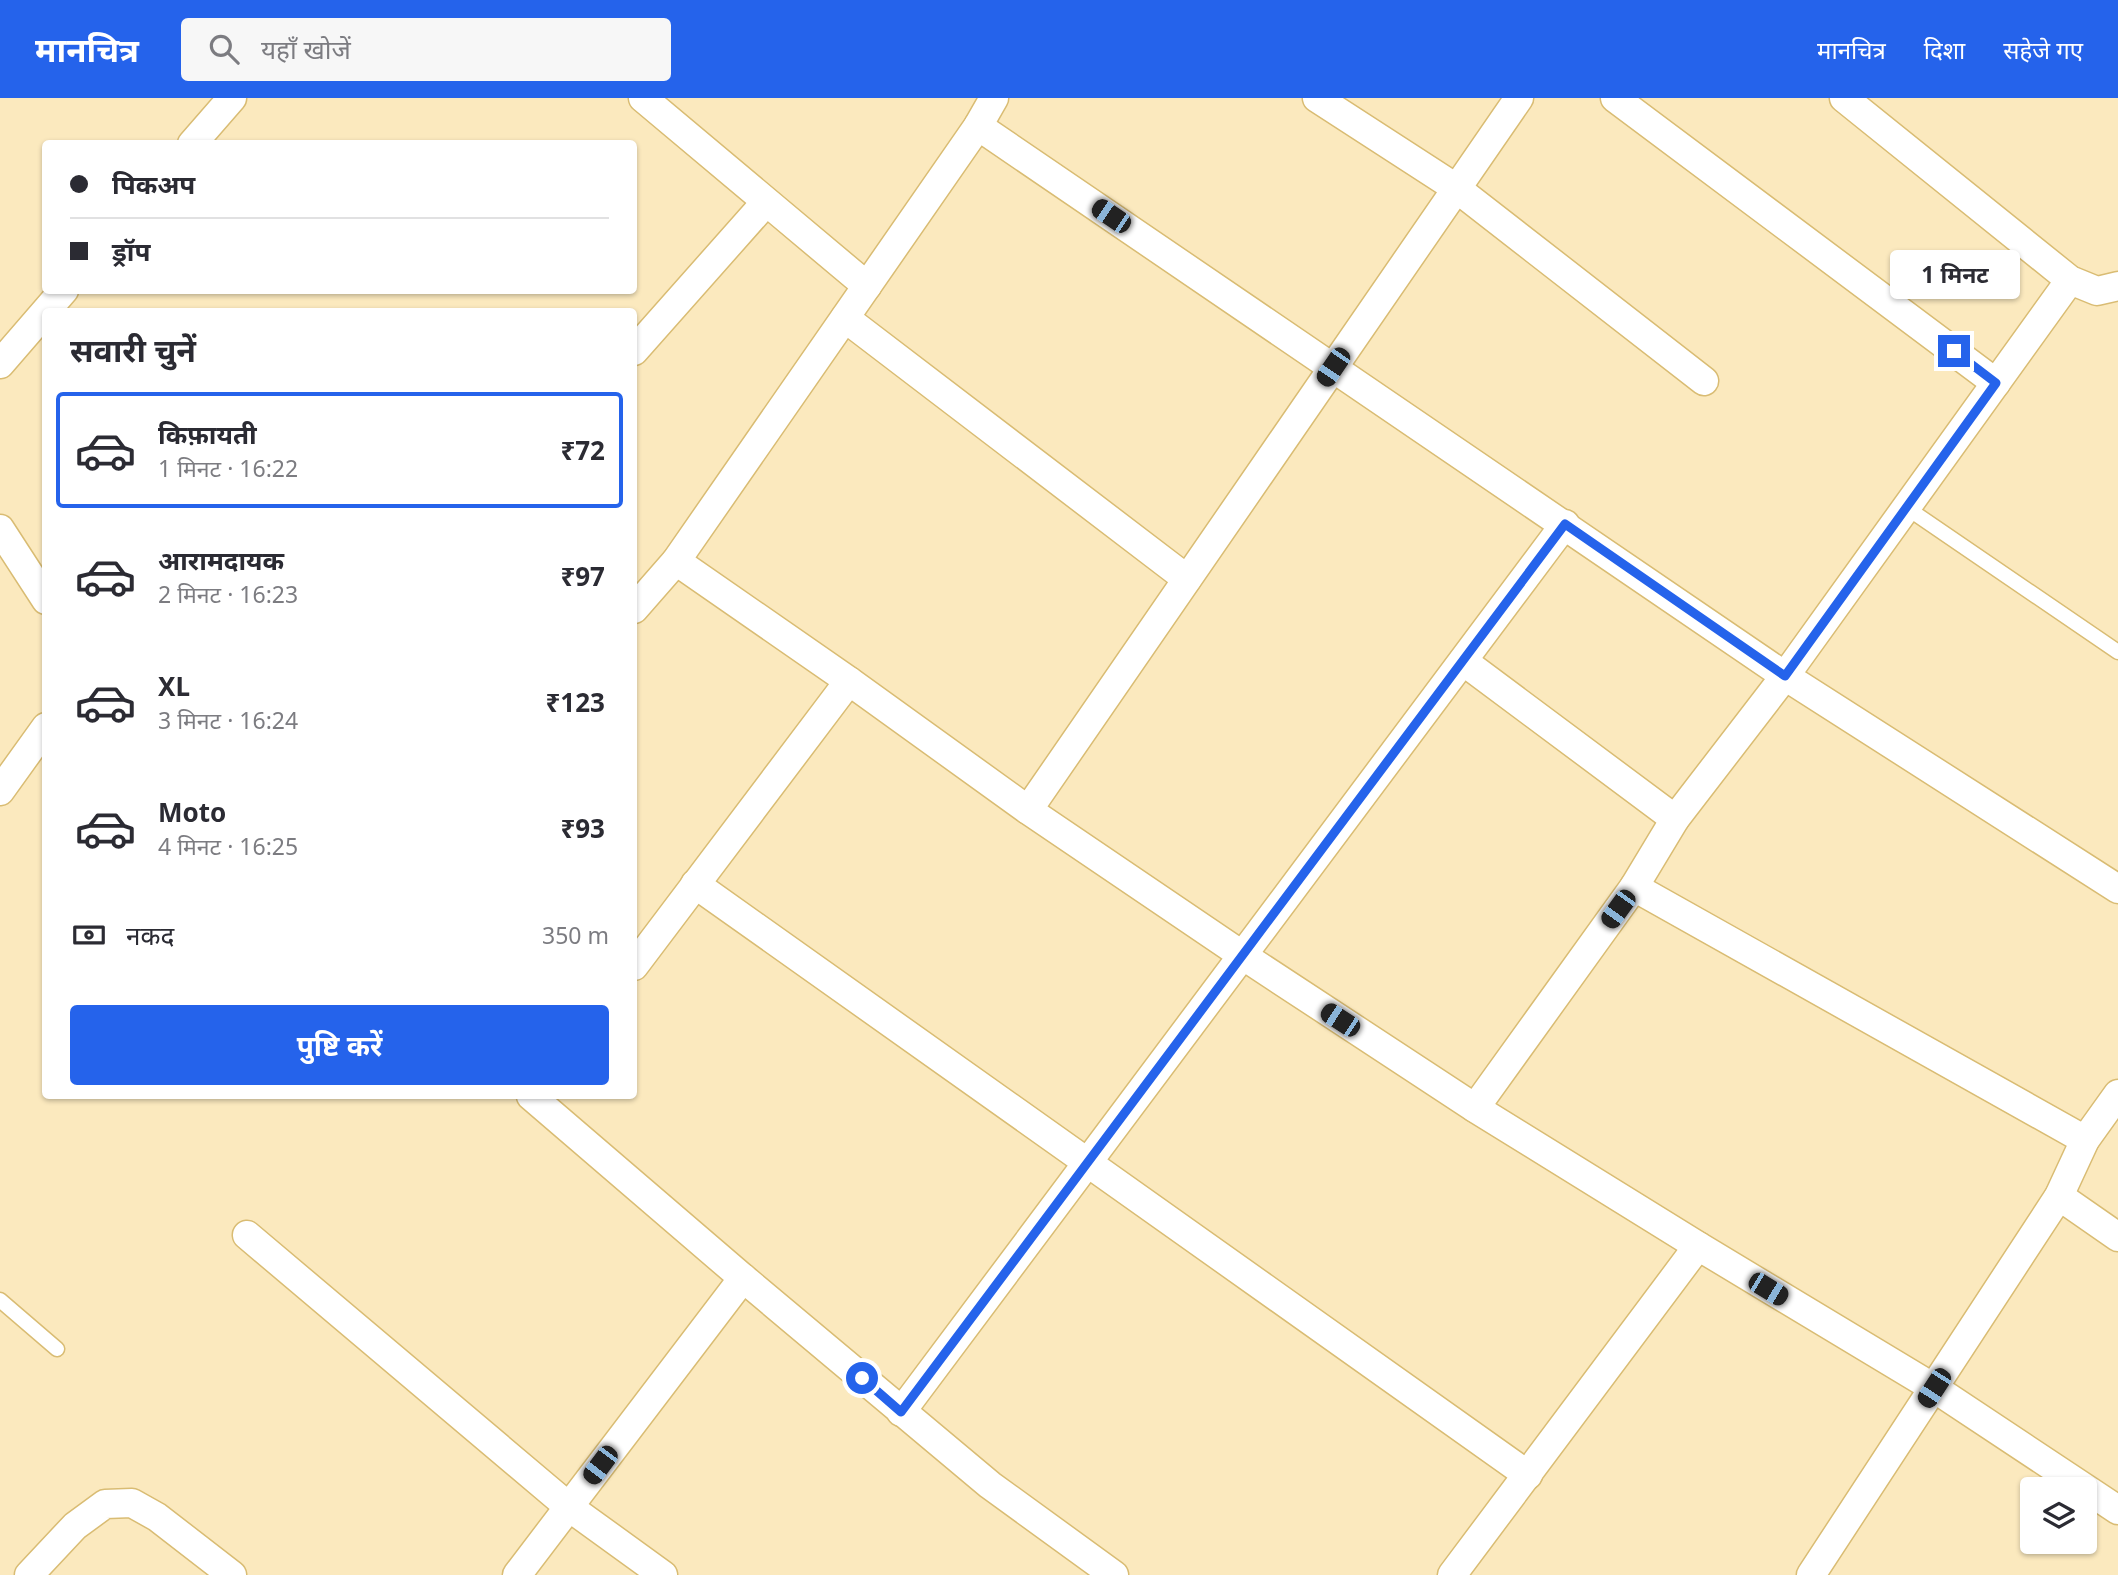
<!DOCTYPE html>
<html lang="hi">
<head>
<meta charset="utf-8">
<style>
	body { margin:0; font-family:"Noto Sans","Noto Sans Devanagari",sans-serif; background:#f7f7f7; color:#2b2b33; height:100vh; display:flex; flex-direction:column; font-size:26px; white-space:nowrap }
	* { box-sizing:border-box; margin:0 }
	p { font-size:23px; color:#7c7c81 }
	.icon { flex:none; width:38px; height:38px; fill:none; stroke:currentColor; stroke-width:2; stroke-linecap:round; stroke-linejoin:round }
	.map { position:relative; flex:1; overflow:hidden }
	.panel { position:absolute; left:42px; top:210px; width:595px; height:791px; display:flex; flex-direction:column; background:#fff; border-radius:7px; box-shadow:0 2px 5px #0004 }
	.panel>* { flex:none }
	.hud { position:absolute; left:42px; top:42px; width:595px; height:154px; border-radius:7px; box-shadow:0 2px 5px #0004; display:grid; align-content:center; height:154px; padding:0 28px; background:#fff }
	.tools { position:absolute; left:2020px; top:1379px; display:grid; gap:14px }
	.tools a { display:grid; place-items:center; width:77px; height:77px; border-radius:7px; background:#fff; box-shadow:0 2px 5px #0004; font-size:35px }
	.end { position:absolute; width:32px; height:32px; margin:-16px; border:9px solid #2563eb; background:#fff; box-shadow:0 0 0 4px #fff }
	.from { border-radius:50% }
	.bubble { position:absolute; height:49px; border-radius:7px; background:#fff; box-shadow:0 2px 5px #0004; font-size:23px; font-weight:700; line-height:49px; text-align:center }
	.car { position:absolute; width:21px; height:42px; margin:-21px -10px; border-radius:9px; box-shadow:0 0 5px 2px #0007; background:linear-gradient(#222 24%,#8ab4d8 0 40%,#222 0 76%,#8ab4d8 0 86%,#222 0) }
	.hud b { display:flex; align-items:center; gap:24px; height:66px; font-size:26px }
	.hud b+b { border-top:2px solid #e1e1e2 }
	.hud i { width:18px; height:18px; background:#2b2b33 }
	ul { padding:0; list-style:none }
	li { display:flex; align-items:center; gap:21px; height:116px; margin:0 14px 10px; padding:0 14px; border:4px solid transparent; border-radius:7px }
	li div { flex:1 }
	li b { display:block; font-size:26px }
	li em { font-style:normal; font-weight:700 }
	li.on { border-color:#2563eb }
	li>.icon { width:63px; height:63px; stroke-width:1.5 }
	h2 { padding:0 28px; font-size:32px; line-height:84px }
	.pay { display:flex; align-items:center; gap:18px; height:77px; padding:0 28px; font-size:26px }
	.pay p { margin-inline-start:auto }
	.button { display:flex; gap:14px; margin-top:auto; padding:14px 28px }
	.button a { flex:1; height:80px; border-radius:7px; background:#2563eb; color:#fff; font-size:28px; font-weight:700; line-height:80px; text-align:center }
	header { display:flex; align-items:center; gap:42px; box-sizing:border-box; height:98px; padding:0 35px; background:#2563eb; color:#fff }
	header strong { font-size:33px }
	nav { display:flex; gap:38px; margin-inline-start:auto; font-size:24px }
	.search { width:490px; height:63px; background:#f7f7f7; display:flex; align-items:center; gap:18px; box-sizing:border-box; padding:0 24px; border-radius:7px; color:#7c7c81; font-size:26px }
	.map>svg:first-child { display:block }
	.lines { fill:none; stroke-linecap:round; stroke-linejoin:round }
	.lane-casing { stroke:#d9bc73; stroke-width:17 }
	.street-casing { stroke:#d9bc73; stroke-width:31 }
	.lane { stroke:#fff; stroke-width:14 }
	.street { stroke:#fff; stroke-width:28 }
	.route { stroke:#2563eb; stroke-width:9 }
</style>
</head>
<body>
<header>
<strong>मानचित्र</strong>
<div class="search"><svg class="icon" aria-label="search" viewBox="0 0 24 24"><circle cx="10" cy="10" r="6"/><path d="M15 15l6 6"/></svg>यहाँ खोजें</div>
<nav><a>मानचित्र</a><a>दिशा</a><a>सहेजे गए</a></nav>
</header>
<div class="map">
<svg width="2118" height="1477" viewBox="0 0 2118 1477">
	<rect width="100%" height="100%" fill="#fbe9be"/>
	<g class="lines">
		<defs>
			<g id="lane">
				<polyline points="1907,410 2118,554"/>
				<polyline points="0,1202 57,1251"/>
			</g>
			<g id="street">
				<polyline points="643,0 867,188"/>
				<polyline points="1317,0 1456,90 1704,283"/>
				<polyline points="1615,0 1996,285"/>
				<polyline points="1844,0 2070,182 2097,193 2118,188"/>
				<polyline points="978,28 1785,578 2118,791"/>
				<polyline points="192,46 232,0"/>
				<polyline points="845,220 1187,481"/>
				<polyline points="634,253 766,104"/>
				<polyline points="0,266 64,192"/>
				<polyline points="0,431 46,502"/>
				<polyline points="676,463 849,583 1028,712 1242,857 1475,1010 1698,1148 1934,1290 2118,1412"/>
				<polyline points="634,511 676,463 978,28 994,0"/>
				<polyline points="1463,563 1675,721"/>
				<polyline points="0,693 46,629"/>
				<polyline points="1028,712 1519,0"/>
				<polyline points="695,786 1528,1377"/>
				<polyline points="1634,789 2085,1042"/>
				<polyline points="634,868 849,583"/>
				<polyline points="531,998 743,1180 990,1387 1114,1477"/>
				<polyline points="1475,1010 1634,789 1675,721 1785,578 2070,182"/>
				<polyline points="2059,1098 2118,1139"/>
				<polyline points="247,1137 569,1409 663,1477"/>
				<polyline points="901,1314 1565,426"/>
				<polyline points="29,1477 75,1428 105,1406 132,1405 157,1419 232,1477"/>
				<polyline points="517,1477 743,1180"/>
				<polyline points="1452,1477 1698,1148"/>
				<polyline points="1811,1477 2059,1098 2085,1042 2118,996"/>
			</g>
		</defs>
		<use href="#lane" class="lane-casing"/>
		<use href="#street" class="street-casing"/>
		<use href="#lane" class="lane"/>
		<use href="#street" class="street"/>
	</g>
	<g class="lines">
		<polyline class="route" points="862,1280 901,1314 1565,426 1785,578 1996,285 1954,253"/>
	</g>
</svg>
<div class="tools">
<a><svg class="icon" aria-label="layers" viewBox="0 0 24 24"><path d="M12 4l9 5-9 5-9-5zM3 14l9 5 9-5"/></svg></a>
</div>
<i class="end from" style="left:862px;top:1280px"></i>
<i class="end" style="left:1954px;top:253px"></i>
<div class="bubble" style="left:1890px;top:152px;width:130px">1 मिनट</div>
<i class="car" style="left:1111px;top:118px;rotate:304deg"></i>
<i class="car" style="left:1333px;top:269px;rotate:214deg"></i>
<i class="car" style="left:1618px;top:811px;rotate:216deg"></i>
<i class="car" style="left:1340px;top:922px;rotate:303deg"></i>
<i class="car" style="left:1768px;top:1191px;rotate:121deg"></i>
<i class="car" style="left:1934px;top:1290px;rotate:213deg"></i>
<i class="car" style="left:600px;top:1367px;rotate:217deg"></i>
<div class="hud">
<b><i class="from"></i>पिकअप</b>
<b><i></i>ड्रॉप</b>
</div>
<section class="panel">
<h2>सवारी चुनें</h2>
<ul>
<li class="on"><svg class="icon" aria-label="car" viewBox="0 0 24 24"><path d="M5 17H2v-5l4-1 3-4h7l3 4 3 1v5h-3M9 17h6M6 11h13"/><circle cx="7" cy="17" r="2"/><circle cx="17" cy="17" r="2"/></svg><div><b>किफ़ायती</b><p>1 मिनट · 16:22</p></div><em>₹72</em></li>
<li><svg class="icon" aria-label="car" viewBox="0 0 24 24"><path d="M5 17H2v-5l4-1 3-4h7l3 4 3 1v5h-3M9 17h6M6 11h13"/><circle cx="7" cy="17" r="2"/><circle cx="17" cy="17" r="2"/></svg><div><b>आरामदायक</b><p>2 मिनट · 16:23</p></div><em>₹97</em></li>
<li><svg class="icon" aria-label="car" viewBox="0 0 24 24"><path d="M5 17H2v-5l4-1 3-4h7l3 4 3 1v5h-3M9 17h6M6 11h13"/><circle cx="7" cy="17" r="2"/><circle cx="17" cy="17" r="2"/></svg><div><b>XL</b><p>3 मिनट · 16:24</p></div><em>₹123</em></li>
<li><svg class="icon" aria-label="car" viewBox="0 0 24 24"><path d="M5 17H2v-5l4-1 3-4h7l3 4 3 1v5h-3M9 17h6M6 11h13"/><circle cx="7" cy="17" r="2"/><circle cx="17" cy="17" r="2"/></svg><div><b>Moto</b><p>4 मिनट · 16:25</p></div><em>₹93</em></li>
</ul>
<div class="pay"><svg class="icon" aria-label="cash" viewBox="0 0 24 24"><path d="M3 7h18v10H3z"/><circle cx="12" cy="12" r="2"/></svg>नकद<p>350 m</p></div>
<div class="button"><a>पुष्टि करें</a></div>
</section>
</div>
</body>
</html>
